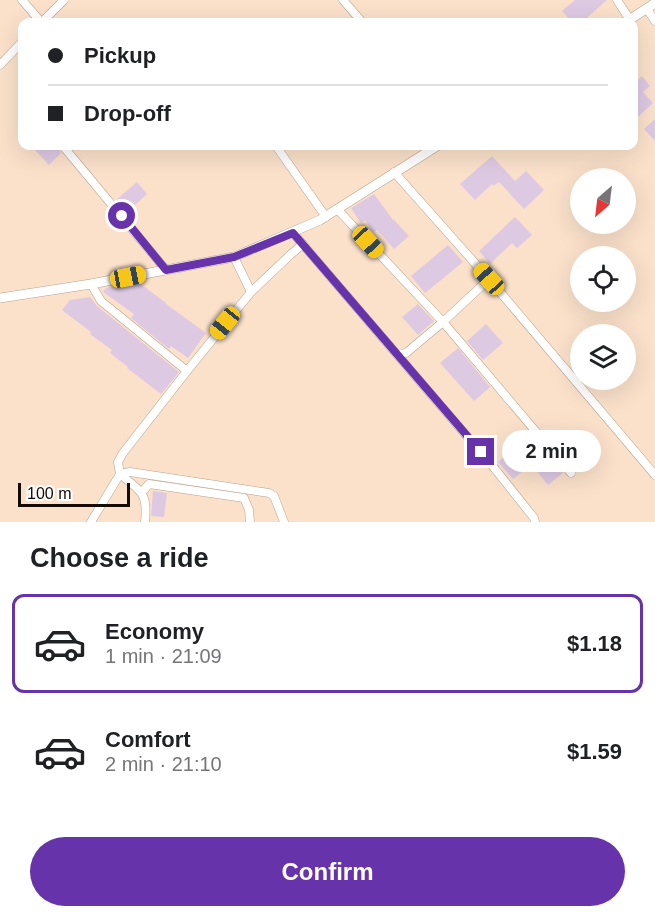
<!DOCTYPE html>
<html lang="en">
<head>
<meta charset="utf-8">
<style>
	body { margin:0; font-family:Arial,sans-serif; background:#f2f2f2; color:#202124; height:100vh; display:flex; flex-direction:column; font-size:22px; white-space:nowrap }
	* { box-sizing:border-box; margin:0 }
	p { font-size:20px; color:#757577 }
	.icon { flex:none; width:33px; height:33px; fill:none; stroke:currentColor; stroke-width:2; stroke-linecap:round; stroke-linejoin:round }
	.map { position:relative; height:522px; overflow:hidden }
	.panel { display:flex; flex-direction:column; background:#fff; flex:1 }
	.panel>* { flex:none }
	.banner { position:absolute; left:18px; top:18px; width:620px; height:132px; border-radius:12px; box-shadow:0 6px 24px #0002; display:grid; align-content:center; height:132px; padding:0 30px; background:#fff }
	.needle { width:39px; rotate:208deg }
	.fabs { position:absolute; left:570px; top:168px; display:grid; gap:12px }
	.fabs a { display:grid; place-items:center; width:66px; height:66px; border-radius:50%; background:#fff; box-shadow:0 6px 24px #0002; font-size:30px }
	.scale { position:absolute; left:18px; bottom:15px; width:112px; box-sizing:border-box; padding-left:6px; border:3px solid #130b04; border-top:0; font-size:16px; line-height:21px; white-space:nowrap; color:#130b04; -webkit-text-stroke:4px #fff; paint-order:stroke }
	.end { position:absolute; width:27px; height:27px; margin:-14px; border:8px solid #6733aa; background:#fff; box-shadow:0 0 0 3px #fff }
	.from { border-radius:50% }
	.bubble { position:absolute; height:42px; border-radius:21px; background:#fff; box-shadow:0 6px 24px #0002; font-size:20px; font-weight:700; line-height:42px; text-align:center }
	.car { position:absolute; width:18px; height:36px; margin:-18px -9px; border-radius:8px; box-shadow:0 0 4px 2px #0007; background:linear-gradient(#f5c518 24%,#345 0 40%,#f5c518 0 76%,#345 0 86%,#f5c518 0) }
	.banner b { display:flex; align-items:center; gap:21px; height:57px; font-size:22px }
	.banner b+b { border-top:2px solid #e0e0e0 }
	.banner i { width:15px; height:15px; background:#202124 }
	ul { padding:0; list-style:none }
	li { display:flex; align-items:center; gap:18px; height:99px; margin:0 12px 9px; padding:0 18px; border:3px solid transparent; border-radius:12px }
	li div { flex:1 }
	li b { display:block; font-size:22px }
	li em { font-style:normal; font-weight:700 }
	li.active { border-color:#6733aa }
	li>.icon { width:54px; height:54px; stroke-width:1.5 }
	h2 { padding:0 30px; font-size:27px; line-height:72px }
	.primary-button { display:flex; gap:12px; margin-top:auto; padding:12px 30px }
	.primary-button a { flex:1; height:69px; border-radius:36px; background:#6733aa; color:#fff; font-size:24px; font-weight:700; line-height:69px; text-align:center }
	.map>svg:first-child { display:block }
	.building { fill:#dec9e3 }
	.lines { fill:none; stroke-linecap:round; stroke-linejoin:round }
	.minor-casing { stroke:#baa18b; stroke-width:9 }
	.major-casing { stroke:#baa18b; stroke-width:10 }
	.minor { stroke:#fff; stroke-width:8 }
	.major { stroke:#fff; stroke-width:9 }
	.route { stroke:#6733aa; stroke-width:8 }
</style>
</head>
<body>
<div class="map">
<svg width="655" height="522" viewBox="0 0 655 522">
	<rect width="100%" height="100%" fill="#fbe1ca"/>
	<g class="building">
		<polygon points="575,0 607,0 582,22 572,22 562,11"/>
		<polygon points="642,76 650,86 643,92 653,103 638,117 633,111 633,84"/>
		<polygon points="655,119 655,141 644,129"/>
		<polygon points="31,146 57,146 61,153 49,165"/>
		<polygon points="492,156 515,181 526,171 544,190 524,209 499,182 493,186 492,184 475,200 460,184"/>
		<polygon points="137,182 147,194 127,212 116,200"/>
		<polygon points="374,194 393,220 394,220 409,236 394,249 377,230 373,232 365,220 361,223 351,208"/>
		<polygon points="515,217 532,235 517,248 512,243 490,264 479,251"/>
		<polygon points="448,245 463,262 425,293 411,276"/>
		<polygon points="138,282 166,303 166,304 206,333 188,358 171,346 169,349 131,318 134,314 103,292 106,288"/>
		<polygon points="90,297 97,306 179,372 161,394 127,368 128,367 110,353 112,350 90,334 91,332 62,310 70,300"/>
		<polygon points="418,304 434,321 418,335 402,317"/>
		<polygon points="486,324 503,343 483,360 467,341"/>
		<polygon points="458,348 490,387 474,401 440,363"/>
		<polygon points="512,450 528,467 513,479 498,462"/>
		<polygon points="546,453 563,473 548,485 532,465"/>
		<polygon points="153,491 167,493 164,517 151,516"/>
	</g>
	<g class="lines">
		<defs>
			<g id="minor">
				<polyline points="22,0 41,22"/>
				<polyline points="343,0 362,22"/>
				<polyline points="617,0 630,20"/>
				<polyline points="647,9 655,21"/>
				<polyline points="42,22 64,0"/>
				<polyline points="0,65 22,42"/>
				<polyline points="63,146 166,270"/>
				<polyline points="276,146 326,217"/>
				<polyline points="394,172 489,279 655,475"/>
				<polyline points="338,210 443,322 571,473"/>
				<polyline points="293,233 495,469 534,518 535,522"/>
				<polyline points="234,257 251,292"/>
				<polyline points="91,284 101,301 187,371"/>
				<polyline points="398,355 406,353 443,322 489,279"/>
				<polyline points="142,492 149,484 244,498 249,510 250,522"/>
				<polyline points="91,522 120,474 130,472 269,493 274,496 284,522"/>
				<path d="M145 522C148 492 141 492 120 474L118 462 123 453 187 371 251 292 290 255 303 244"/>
			</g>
			<g id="major">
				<polyline points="626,22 655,3"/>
				<polyline points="0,298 91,284 234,257 320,220 437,146"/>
			</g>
		</defs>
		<use href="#minor" class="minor-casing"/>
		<use href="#major" class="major-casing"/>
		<use href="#minor" class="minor"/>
		<use href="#major" class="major"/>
	</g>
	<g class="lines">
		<polyline class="route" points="122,216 166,270 234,257 293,233 481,452"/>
	</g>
</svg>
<div class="fabs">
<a><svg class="needle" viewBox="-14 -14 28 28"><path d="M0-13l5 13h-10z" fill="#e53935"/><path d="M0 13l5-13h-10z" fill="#757577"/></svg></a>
<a><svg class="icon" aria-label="locate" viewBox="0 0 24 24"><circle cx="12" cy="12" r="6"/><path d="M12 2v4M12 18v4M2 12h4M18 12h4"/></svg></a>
<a><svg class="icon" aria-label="layers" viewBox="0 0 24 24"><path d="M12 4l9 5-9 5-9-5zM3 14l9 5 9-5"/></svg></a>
</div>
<div class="scale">100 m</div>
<i class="end from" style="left:122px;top:216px"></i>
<i class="end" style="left:481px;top:452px"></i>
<div class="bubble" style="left:502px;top:430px;width:99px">2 min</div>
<i class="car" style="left:368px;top:242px;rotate:137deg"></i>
<i class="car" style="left:128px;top:277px;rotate:79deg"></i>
<i class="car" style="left:489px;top:279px;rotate:318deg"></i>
<i class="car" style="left:225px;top:323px;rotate:219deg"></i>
<div class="banner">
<b><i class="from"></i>Pickup</b>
<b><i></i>Drop-off</b>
</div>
</div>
<section class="panel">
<h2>Choose a ride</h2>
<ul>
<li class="active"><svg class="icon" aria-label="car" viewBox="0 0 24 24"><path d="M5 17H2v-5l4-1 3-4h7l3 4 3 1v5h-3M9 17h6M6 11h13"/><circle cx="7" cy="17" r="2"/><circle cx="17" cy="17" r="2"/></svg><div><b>Economy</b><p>1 min · 21:09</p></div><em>$1.18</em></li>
<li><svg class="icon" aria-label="car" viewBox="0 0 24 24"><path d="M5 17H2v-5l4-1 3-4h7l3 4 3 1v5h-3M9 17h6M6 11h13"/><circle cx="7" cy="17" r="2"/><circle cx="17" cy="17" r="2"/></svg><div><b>Comfort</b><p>2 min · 21:10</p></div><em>$1.59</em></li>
</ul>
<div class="primary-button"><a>Confirm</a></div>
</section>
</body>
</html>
